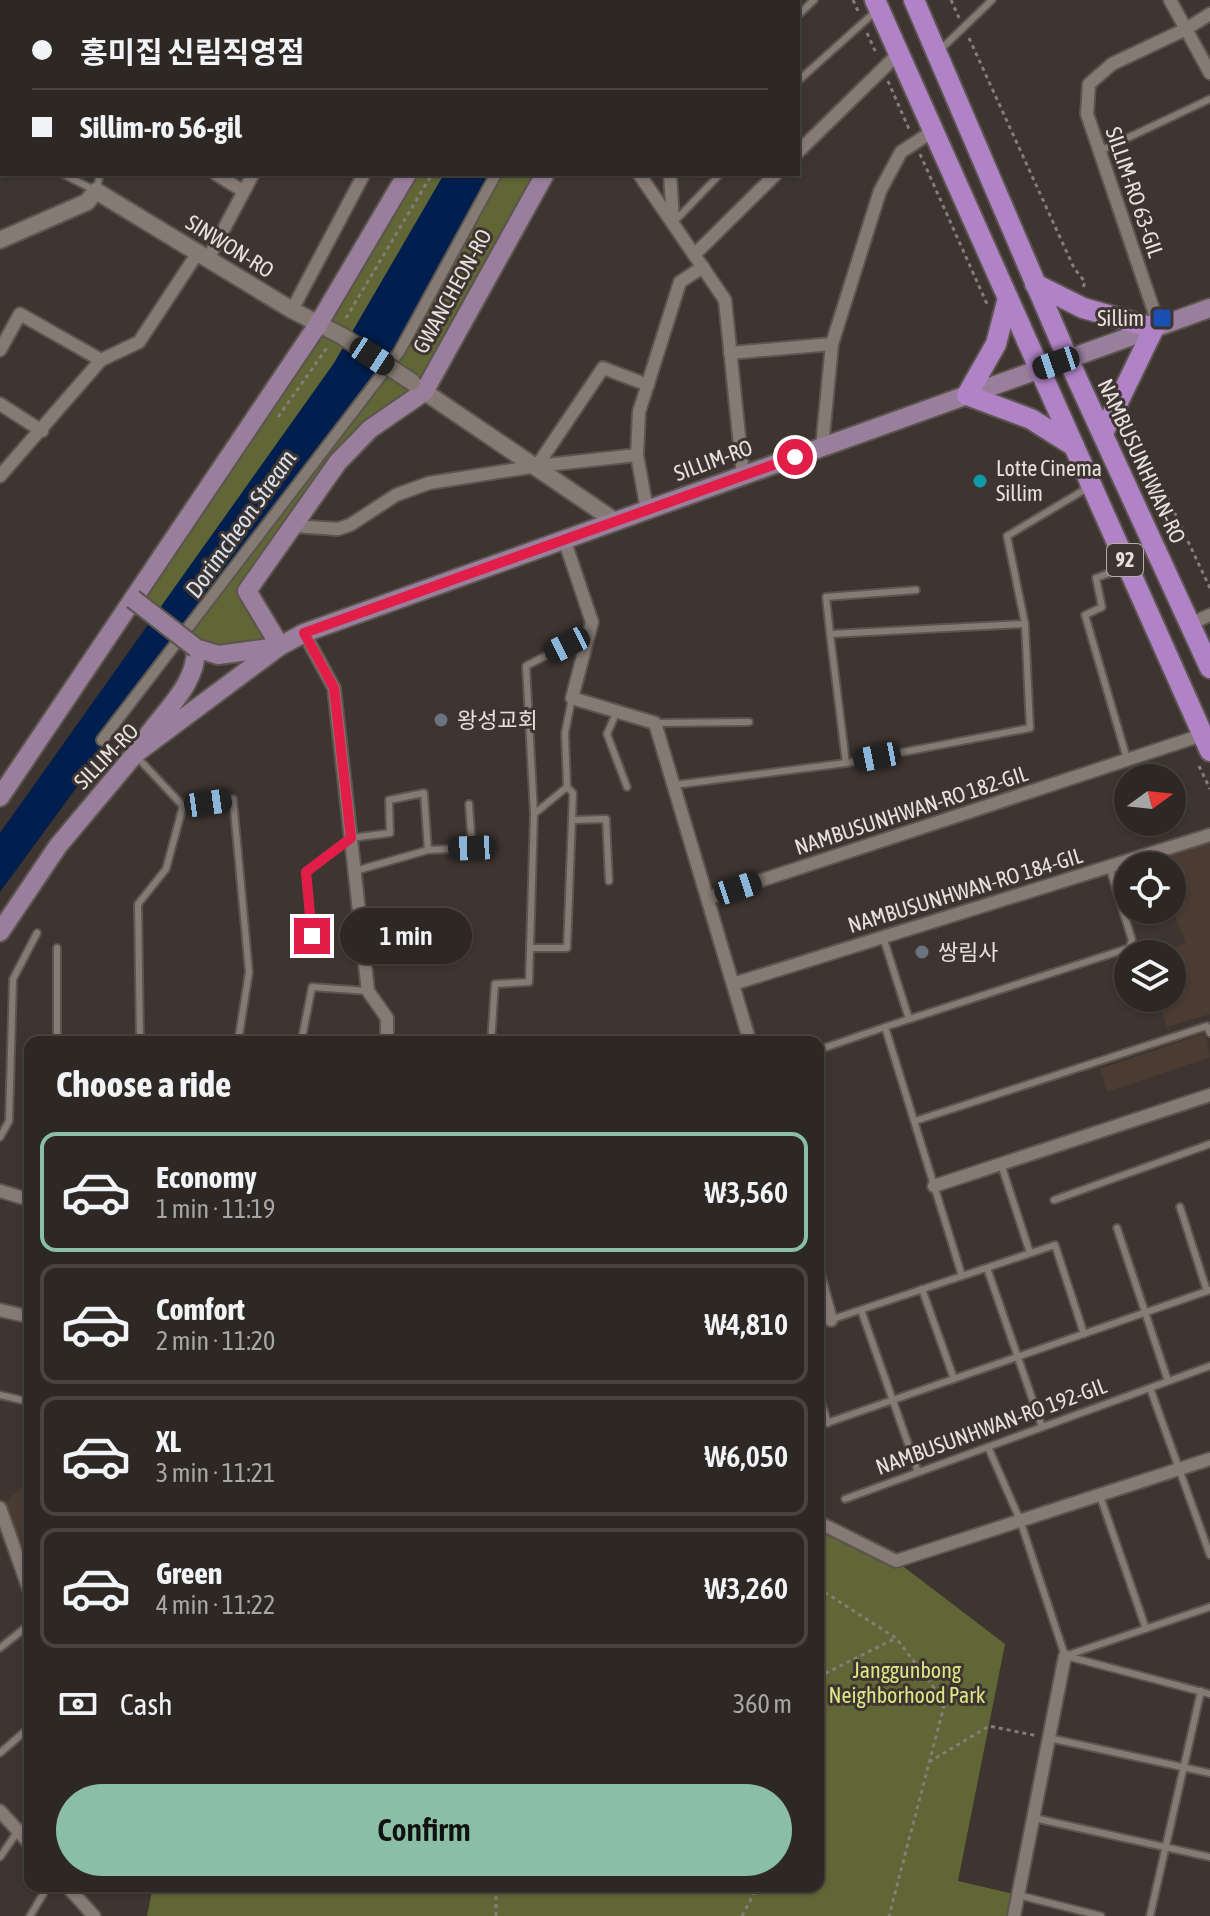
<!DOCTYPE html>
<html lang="en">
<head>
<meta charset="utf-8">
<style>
	body { margin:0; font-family:"Asap Condensed","Noto Sans KR",sans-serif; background:#36302c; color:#f1f3f6; height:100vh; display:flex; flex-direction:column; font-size:30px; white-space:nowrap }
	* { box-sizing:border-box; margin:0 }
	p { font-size:26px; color:#a7a6a6 }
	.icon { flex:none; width:44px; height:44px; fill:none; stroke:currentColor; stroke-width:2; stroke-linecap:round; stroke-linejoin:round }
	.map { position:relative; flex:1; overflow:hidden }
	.sheet { position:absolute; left:24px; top:1036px; width:800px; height:856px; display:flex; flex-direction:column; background:#2e2824; border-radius:16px; box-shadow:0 2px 6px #0004,0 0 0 2px #494441 }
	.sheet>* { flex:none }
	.top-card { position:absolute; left:0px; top:0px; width:800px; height:176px; box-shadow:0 2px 6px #0004,0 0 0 2px #494441; display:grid; align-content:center; height:176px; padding:0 32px; background:#2e2824 }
	.needle { width:52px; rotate:75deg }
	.buttons { position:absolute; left:1114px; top:764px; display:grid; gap:16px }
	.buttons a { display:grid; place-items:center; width:72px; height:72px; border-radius:50%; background:#2e2824; box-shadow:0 2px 6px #0004,0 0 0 2px #494441; font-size:40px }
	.end { position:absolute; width:36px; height:36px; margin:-18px; border:10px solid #e11d48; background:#fff; box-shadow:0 0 0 4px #fff }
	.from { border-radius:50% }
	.bubble { position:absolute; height:56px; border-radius:28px; background:#2e2824; box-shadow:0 2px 6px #0004,0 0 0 2px #494441; font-size:26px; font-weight:600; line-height:56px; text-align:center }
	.car { position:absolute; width:24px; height:48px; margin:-24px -12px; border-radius:10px; box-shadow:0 0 6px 2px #0007; background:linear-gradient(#222 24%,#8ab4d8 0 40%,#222 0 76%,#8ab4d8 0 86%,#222 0) }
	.top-card b { display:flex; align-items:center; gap:28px; height:76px; font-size:30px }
	.top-card b+b { border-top:2px solid #494441 }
	.top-card i { width:20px; height:20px; background:#f1f3f6 }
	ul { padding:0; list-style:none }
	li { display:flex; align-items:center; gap:24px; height:120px; margin:0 16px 12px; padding:0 16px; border:4px solid #494441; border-radius:16px }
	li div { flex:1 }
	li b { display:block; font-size:30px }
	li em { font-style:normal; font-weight:600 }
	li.on { border-color:#8abfa5 }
	li>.icon { width:72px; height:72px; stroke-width:1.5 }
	h2 { padding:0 32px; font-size:36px; line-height:96px }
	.pay { display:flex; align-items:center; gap:20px; height:88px; padding:0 32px; font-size:30px }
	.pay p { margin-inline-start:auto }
	.primary-button { display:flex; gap:16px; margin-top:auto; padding:16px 32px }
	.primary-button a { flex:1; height:92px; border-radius:48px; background:#8abfa5; color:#111; font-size:32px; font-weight:600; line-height:92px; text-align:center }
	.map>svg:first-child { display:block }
	.built { fill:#4b3c33 }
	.green { fill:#606635 }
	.water { fill:#001f4e }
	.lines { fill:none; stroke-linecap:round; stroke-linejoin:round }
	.service-casing { stroke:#5b544f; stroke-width:10 }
	.pedestrian-casing { stroke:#5b544f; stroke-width:14 }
	.minor-casing { stroke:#5b544f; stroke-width:16 }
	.tertiary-casing { stroke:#5b544f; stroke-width:20 }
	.secondary-casing { stroke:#5b544f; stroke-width:22 }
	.primary-casing { stroke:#5b544f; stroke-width:24 }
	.path { stroke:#857d78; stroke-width:3; stroke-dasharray:4 4; stroke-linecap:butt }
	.service { stroke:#857b74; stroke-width:6 }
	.pedestrian { stroke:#857b74; stroke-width:10 }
	.minor { stroke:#857b74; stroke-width:12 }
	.tertiary { stroke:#857b74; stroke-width:16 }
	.secondary { stroke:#9a7f9d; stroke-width:18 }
	.primary { stroke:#b083c6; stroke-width:20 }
	.tertiary-bridge-casing { stroke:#5b544f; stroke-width:20; stroke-linecap:butt }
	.secondary-bridge-casing { stroke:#5b544f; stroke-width:22; stroke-linecap:butt }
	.tertiary-bridge { stroke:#857b74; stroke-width:16 }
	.secondary-bridge { stroke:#9a7f9d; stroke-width:18 }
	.route { stroke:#e11d48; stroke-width:10 }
	.transit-dot { fill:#1a4fb4; stroke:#3e3530; stroke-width:3 }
	.culture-dot { fill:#0f9aa8; stroke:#3e3530; stroke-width:3 }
	.worship-dot { fill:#6b7280; stroke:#3e3530; stroke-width:3 }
	.labels { text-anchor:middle; stroke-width:6; stroke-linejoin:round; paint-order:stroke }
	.shield { fill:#3e3530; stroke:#b4ada9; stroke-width:2 }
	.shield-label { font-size:20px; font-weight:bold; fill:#e7e1dd }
	.street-label { font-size:22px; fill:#e7e1dd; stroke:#3e3530 }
	.poi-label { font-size:22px; fill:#e7e1dd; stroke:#3e3530; text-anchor:start }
	.park-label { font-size:22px; fill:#d9e784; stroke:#3e3530 }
	.water-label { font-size:24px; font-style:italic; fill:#d6e1f1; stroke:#3e3530 }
</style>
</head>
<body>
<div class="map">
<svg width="1210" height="1916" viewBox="0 0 1210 1916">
	<rect width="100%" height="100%" fill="#3e3530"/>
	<g class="built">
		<polygon points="1210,843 1210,1014 1167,1027 1157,998 1172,998 1172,954 1153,954 1186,943 1172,909 1172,866 1128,866 1128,898 1118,869"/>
		<polygon points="1205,1033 1210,1057 1107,1092 1100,1069"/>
		<polygon points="30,1481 30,1592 0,1506"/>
	</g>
	<g class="green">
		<polygon points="411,174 537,174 426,374 409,395 368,424 242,591 272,642 221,650 190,641 139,598"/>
		<polygon points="818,1522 896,1561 1005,1644 958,1881 1018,1895 1014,1916 147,1916 153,1886 818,1886"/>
	</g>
	<polygon class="water" points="444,174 500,174 394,354 0,892 0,833 334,363"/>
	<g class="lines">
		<defs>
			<g id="service">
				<polyline points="250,0 254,2"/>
				<polyline points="798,15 814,0"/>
				<polyline points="940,50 992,0"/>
				<polyline points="798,81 876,11"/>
				<polyline points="1102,150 1210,99"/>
				<polyline points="63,174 96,191 100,174"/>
				<polyline points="673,223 720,174"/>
				<polyline points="1123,568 1096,578 1102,607 1085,615 1127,759"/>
				<polyline points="830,634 826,597 916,590"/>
				<polyline points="617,711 607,734 627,787"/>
				<polyline points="655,723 749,722"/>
				<polyline points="137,757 183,806 166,869 138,904 140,1042"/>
				<polyline points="846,763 830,634 1025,624"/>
				<polyline points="674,785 846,763 1030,728 1025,624 1007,536 1084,490 1083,483"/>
				<polyline points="183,806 233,799 249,972 238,1042"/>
				<polyline points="534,814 526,666 588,634"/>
				<polyline points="572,820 606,819 609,881"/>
				<polyline points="355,871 428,850 472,848 469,804"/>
				<polyline points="435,929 436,957"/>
				<polyline points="362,931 465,928"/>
				<polyline points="312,936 306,872 351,838 390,833 389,800 424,793 428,850"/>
				<polyline points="883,937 909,1019"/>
				<polyline points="530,948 567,948 573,793 567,787"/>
				<polyline points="302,1038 312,987 368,991"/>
				<polyline points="57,1042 57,948"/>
				<polyline points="491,1042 495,984 529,982 534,814 567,787 565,733 572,698"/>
				<polyline points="818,1050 885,1027"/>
				<polyline points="915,1121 1207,1026 1210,1033"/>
				<polyline points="0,1137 9,1121 13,979 37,933"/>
				<polyline points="1001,1164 1030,1253"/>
				<polyline points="1054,1200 1210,1144"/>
				<polyline points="1180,1207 1207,1291"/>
				<polyline points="1117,1228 1168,1381"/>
				<polyline points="987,1268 1042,1427"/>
				<polyline points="962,1276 885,1027 1129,948 1132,940 1109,866"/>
				<polyline points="922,1289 954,1379"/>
				<polyline points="861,1310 918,1472"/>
				<polyline points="818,1324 1055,1245 1084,1334"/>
				<polyline points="1150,1388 1210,1555"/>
				<polyline points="818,1393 828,1423"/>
				<polyline points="0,1395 30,1402"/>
				<polyline points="818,1426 1210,1290"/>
				<polyline points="988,1447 1020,1520 1065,1656"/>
				<polyline points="1100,1496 1146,1629"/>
				<polyline points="845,1499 1210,1366"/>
				<polyline points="0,1648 30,1624"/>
				<polyline points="1065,1656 1210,1607"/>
				<polyline points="1066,1656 1210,1694"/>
				<polyline points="1049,1738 1210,1773"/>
				<polyline points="0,1753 30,1727"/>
				<polyline points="1034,1818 1210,1857"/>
				<polyline points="0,1857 18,1831 30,1822"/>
				<polyline points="1018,1895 1101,1916"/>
				<polyline points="30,1916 48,1886"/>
				<polyline points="1150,1916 1201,1691"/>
			</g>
			<g id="pedestrian">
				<polyline points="597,2 598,0"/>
				<polyline points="102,740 399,352 496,174"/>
			</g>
			<g id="minor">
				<polyline points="419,0 423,2"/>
				<polyline points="1170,0 1210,73"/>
				<polyline points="98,2 99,0"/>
				<polyline points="347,2 348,0"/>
				<polyline points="455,2 456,0"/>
				<polyline points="715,2 716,0"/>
				<polyline points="0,37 2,38"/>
				<polyline points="798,152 898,54"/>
				<polyline points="216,174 243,191"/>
				<polyline points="639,174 725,300 743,475"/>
				<polyline points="670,174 673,220"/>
				<polyline points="694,255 776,174"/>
				<polyline points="209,257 253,174"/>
				<polyline points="292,310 364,174"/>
				<polyline points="1159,326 1087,114 1089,84 1112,64 1186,29 1210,14"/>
				<polyline points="0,350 20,314 101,360"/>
				<polyline points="730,353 832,344"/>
				<polyline points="0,404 42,431"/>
				<polyline points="822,447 832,344 880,191 901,152 933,131"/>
				<polyline points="537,466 603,368 648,385"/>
				<polyline points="0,476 101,360 139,342 199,251"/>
				<polyline points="647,510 637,455 639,412 680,282 703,267"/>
				<polyline points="293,526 338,529 350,525 396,495 429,483 537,466 637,455"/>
				<polyline points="564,539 592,622 572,698 655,723 750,1042"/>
				<polyline points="1190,624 1210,615"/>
				<polyline points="304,633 334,688 368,991 387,1018 387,1042"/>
				<polyline points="708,898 1193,738"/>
				<polyline points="733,984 1210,835"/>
				<polyline points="934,1186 1210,1095"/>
				<polyline points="0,1191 30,1200"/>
				<polyline points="818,1274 831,1320"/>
				<polyline points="0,1310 30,1317"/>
				<polyline points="0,1508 30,1592"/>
				<polyline points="818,1522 896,1561 1210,1459"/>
				<polyline points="0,1811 30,1844"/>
				<polyline points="67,1886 94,1916"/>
				<polyline points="1014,1916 1065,1656"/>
			</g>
			<g id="tertiary">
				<polyline points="0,240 87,202 96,191 292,310 342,336"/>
				<polyline points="416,386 615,521"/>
			</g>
			<g id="secondary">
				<polyline points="508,2 509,0"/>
				<polyline points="640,2 641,0"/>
				<polyline points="280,646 247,591 338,462 370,429 424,392 545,174"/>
				<path d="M143 742C163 712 197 685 196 648L218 655 278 647"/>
				<polyline points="0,797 319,323 407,174"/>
				<polyline points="0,932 58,846 135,754 280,646 304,633 1210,308"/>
			</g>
			<g id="primary">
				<polyline points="875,0 1210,751"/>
				<polyline points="914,0 1068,359 1210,668"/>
				<polyline points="1035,284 1083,308 1154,328 1103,433"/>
				<polyline points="1008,298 996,344 967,395 1031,419 1074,446"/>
			</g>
		</defs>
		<use href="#service" class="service-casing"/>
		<use href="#pedestrian" class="pedestrian-casing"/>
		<use href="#minor" class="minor-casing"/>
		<use href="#tertiary" class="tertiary-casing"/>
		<use href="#secondary" class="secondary-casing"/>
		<use href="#primary" class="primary-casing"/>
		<g class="path">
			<polyline points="853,0 858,11"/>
			<polyline points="951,0 959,18"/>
			<polyline points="534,2 535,0"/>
			<polyline points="867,33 877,55"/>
			<polyline points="969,38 1074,268 1085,282 1083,288"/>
			<polyline points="888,81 909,129"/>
			<polyline points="920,154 987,304"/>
			<polyline points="346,318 432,174"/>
			<polyline points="278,417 329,345"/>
			<polyline points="1130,418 1210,588"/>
			<polyline points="1199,766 1210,789"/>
			<polyline points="818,1588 896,1638 945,1702 889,1916"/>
			<polyline points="818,1677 896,1638"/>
			<polyline points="929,1762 989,1726 1038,1736"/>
			<polyline points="745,1886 754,1894"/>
			<polyline points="496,1916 496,1886"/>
			<polyline points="742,1916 758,1886"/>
		</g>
		<use href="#service" class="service"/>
		<use href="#pedestrian" class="pedestrian"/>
		<use href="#minor" class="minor"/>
		<use href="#tertiary" class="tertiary"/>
		<use href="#secondary" class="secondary"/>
		<use href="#primary" class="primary"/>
		<defs>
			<polyline id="tertiary-bridge" points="342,336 412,382"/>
			<polyline id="secondary-bridge" points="133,599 196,648"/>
		</defs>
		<use href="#tertiary-bridge" class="tertiary-bridge-casing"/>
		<use href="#secondary-bridge" class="secondary-bridge-casing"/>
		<use href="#tertiary-bridge" class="tertiary-bridge"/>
		<use href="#secondary-bridge" class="secondary-bridge"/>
	</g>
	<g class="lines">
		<polyline class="route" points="312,936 306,872 351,838 334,688 304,633 795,457"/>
	</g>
	<rect class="transit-dot" x="1152" y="308" width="20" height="20" rx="4"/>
	<circle class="culture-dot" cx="980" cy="481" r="8"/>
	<g class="worship-dot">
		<circle cx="441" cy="720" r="8"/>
		<circle cx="922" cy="952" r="8"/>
	</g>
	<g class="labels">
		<rect class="shield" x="1107" y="544" width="36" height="32" rx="6"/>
		<g class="shield-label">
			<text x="1125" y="567">92</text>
		</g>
		<g class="street-label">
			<text transform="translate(1135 192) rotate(71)" y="8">SILLIM-RO 63-GIL</text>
			<text transform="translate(230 246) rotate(32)" y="8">SINWON-RO</text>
			<text transform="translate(452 291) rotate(-61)" y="8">GWANCHEON-RO</text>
			<text transform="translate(713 460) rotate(-20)" y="8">SILLIM-RO</text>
			<text transform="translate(1142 461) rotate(65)" y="8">NAMBUSUNHWAN-RO</text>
			<text transform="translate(106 756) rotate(-46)" y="8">SILLIM-RO</text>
			<text transform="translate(911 810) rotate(-18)" y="8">NAMBUSUNHWAN-RO 182-GIL</text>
			<text transform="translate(965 890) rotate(-17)" y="8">NAMBUSUNHWAN-RO 184-GIL</text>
			<text transform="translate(991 1426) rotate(-20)" y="8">NAMBUSUNHWAN-RO 192-GIL</text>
		</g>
		<g class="poi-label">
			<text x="1144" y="326" text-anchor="end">Sillim</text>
			<text x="996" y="476">Lotte Cinema<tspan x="996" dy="25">Sillim</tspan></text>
			<text x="457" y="728">왕성교회</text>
			<text x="938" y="960">쌍림사</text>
		</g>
		<g class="park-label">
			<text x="907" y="1678">Janggunbong<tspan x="907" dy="25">Neighborhood Park</tspan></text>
		</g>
		<g class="water-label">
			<text transform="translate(241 524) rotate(-55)" y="8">Dorimcheon Stream</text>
		</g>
	</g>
</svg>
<div class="buttons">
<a><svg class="needle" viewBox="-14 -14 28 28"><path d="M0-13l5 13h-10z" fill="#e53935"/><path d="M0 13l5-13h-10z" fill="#a7a6a6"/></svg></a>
<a><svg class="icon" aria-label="locate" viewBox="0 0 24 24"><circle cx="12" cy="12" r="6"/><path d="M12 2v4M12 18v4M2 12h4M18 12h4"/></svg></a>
<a><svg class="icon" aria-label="layers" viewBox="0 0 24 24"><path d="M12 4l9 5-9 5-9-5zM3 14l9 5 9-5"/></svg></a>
</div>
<i class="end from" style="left:795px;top:457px"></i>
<i class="end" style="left:312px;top:936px"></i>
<div class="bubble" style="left:340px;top:908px;width:132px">1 min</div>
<i class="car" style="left:372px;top:356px;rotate:123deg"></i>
<i class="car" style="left:1056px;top:363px;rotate:251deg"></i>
<i class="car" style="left:567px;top:645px;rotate:243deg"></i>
<i class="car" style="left:877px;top:757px;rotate:259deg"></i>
<i class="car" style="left:208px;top:803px;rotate:82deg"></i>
<i class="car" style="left:472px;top:848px;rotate:268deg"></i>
<i class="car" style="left:738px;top:888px;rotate:72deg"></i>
<div class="top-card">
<b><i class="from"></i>홍미집 신림직영점</b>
<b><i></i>Sillim-ro 56-gil</b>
</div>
<section class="sheet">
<h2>Choose a ride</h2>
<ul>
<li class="on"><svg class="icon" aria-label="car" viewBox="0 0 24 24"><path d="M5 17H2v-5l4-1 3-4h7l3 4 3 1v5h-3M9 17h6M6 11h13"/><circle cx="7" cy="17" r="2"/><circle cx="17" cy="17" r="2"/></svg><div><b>Economy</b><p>1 min · 11:19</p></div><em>₩3,560</em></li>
<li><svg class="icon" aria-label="car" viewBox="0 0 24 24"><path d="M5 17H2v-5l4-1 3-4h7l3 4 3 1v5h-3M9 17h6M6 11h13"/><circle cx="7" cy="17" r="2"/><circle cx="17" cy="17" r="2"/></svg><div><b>Comfort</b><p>2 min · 11:20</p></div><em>₩4,810</em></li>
<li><svg class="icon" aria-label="car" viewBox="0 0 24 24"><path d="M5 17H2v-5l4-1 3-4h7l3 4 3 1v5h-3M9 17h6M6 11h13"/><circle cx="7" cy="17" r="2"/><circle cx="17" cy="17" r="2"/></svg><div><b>XL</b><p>3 min · 11:21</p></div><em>₩6,050</em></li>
<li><svg class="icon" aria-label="car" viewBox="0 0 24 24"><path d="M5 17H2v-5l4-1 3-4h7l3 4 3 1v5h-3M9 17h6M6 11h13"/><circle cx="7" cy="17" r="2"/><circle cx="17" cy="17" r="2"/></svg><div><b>Green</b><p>4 min · 11:22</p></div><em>₩3,260</em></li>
</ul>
<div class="pay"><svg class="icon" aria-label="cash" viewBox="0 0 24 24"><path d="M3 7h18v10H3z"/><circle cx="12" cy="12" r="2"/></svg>Cash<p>360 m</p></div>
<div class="primary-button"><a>Confirm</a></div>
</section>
</div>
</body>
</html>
